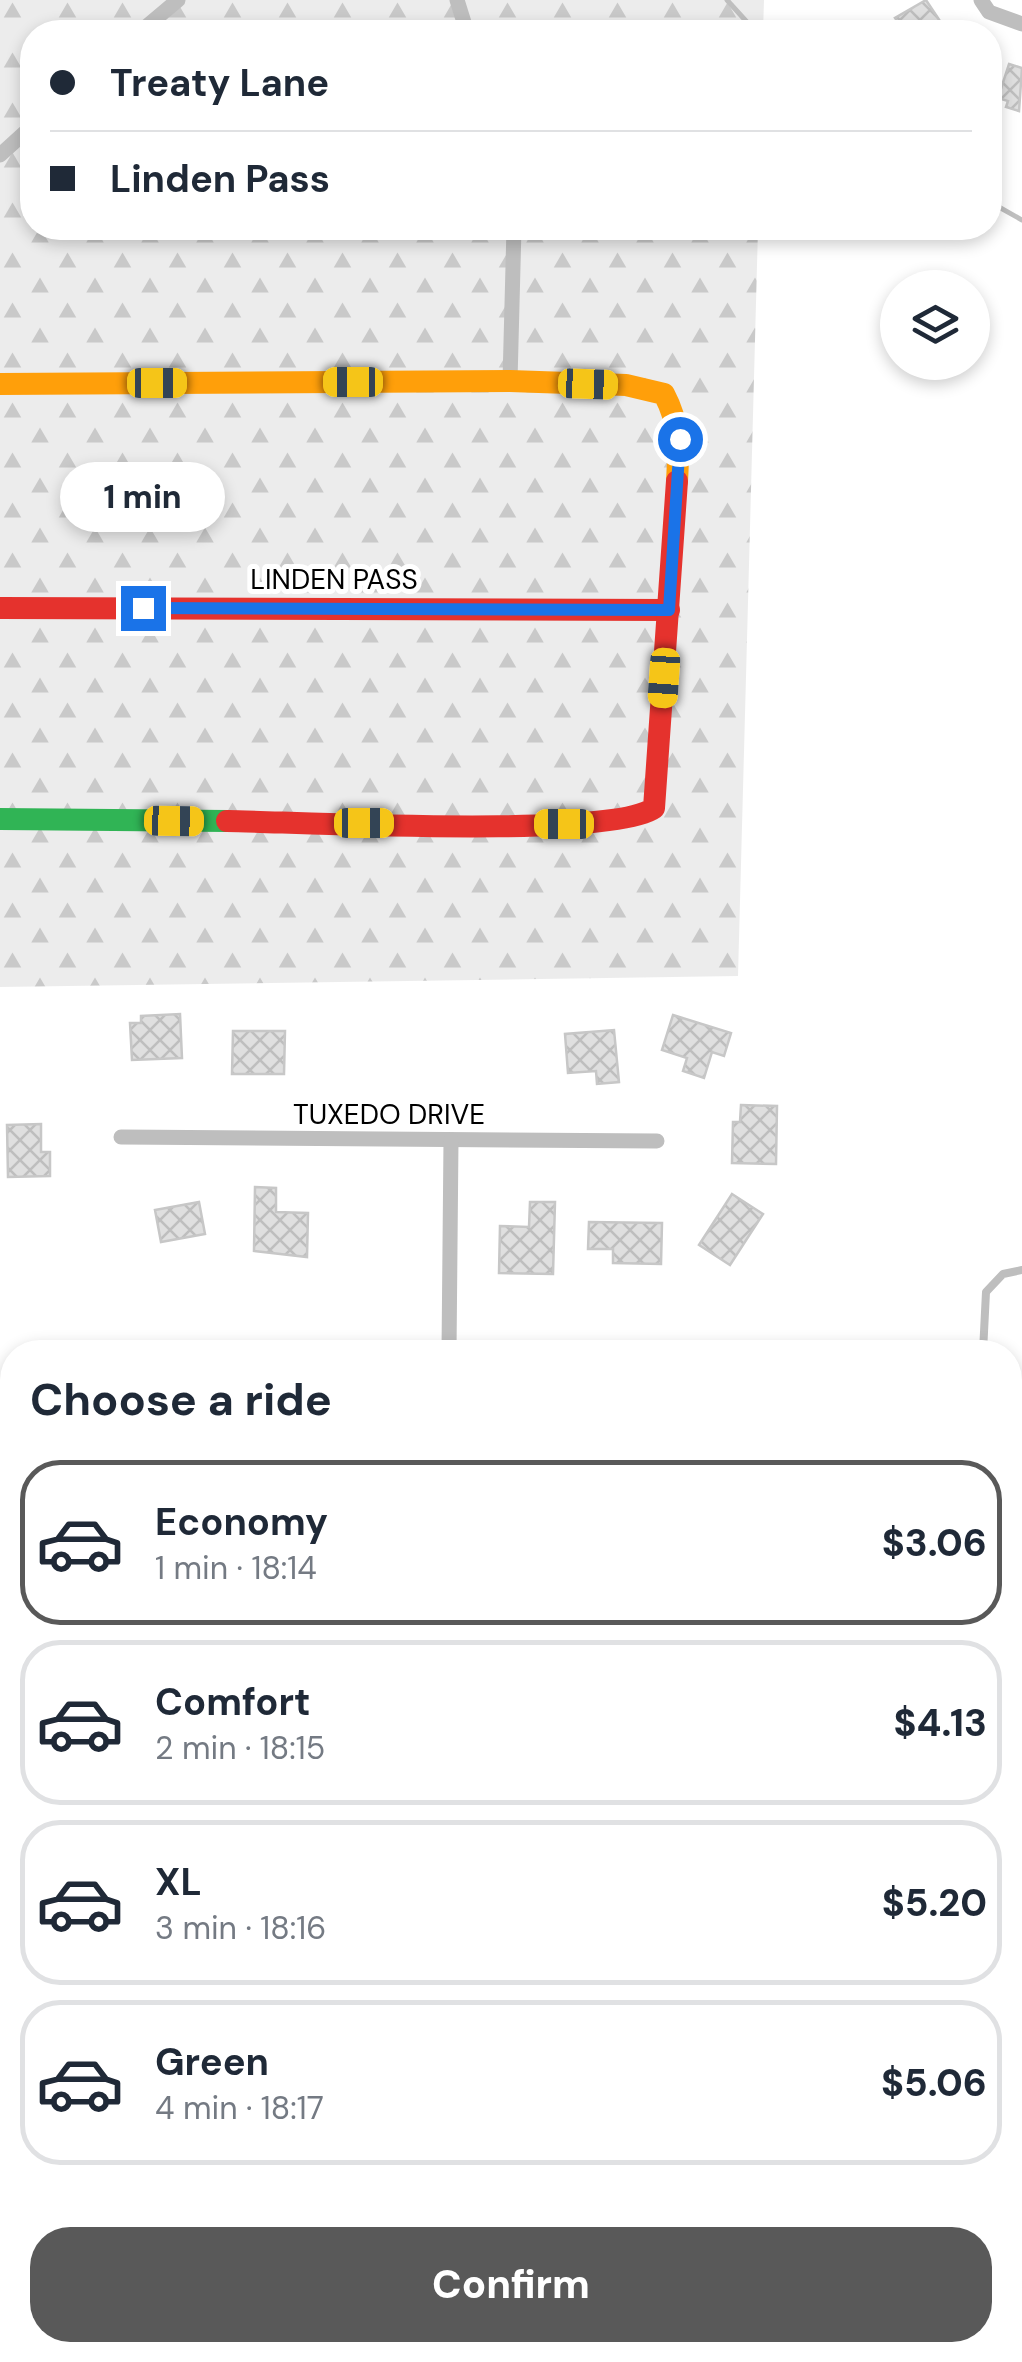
<!DOCTYPE html>
<html lang="en">
<head>
<meta charset="utf-8">
<style>
	body { margin:0; font-family:"DM Sans",sans-serif; background:#f6f6f7; color:#1f2937; height:100vh; display:flex; flex-direction:column; font-size:38px; white-space:nowrap }
	* { box-sizing:border-box; margin:0 }
	p { font-size:32px; color:#747a83 }
	.icon { flex:none; width:55px; height:55px; fill:none; stroke:currentColor; stroke-width:2; stroke-linecap:round; stroke-linejoin:round }
	.map { position:relative; flex:1; overflow:hidden }
	.drawer { position:absolute; left:0px; top:1340px; width:1022px; height:1022px; display:flex; flex-direction:column; background:#fff; border-radius:40px 40px 0 0; box-shadow:0 5px 15px #0003 }
	.drawer>* { flex:none }
	.guide { position:absolute; left:20px; top:20px; width:982px; height:220px; border-radius:40px; box-shadow:0 5px 15px #0003; display:grid; align-content:center; height:220px; padding:0 30px; background:#fff }
	.buttons { position:absolute; left:880px; top:270px; display:grid; gap:20px }
	.buttons a { display:grid; place-items:center; width:110px; height:110px; border-radius:50%; background:#fff; box-shadow:0 5px 15px #0003; font-size:50px }
	.end { position:absolute; width:45px; height:45px; margin:-22px; border:12px solid #1a73e8; background:#fff; box-shadow:0 0 0 5px #fff }
	.from { border-radius:50% }
	.bubble { position:absolute; height:70px; border-radius:35px; background:#fff; box-shadow:0 5px 15px #0003; font-size:32px; font-weight:800; line-height:70px; text-align:center }
	.car { position:absolute; width:30px; height:60px; margin:-30px -15px; border-radius:12px; box-shadow:0 0 8px 2px #0007; background:linear-gradient(#f5c518 24%,#345 0 40%,#f5c518 0 76%,#345 0 86%,#f5c518 0) }
	.guide b { display:flex; align-items:center; gap:35px; height:95px; font-size:38px }
	.guide b+b { border-top:2px solid #e0e1e3 }
	.guide i { width:25px; height:25px; background:#1f2937 }
	ul { padding:0; list-style:none }
	li { display:flex; align-items:center; gap:30px; height:165px; margin:0 20px 15px; padding:0 10px; border:5px solid #e0e1e3; border-radius:40px }
	li div { flex:1 }
	li b { display:block; font-size:38px }
	li em { font-style:normal; font-weight:800 }
	li.active { border-color:#595959 }
	li>.icon { width:90px; height:90px; stroke-width:1.5 }
	h2 { padding:0 30px; font-size:45px; line-height:120px }
	.button { display:flex; gap:20px; margin-top:auto; padding:20px 30px }
	.button a { flex:1; height:115px; border-radius:40px; background:#595959; color:#fff; font-size:40px; font-weight:800; line-height:115px; text-align:center }
	.map>svg:first-child { display:block }
	.forest { fill:url(#forest-firs) }
	.lines { fill:none; stroke-linecap:round; stroke-linejoin:round }
	.stream { stroke:#bfbfbf; stroke-width:5 }
	.building { fill:url(#building-cross-hatch); stroke:#c7c7c7; stroke-width:2.5 }
	.lane { stroke:#bebebe; stroke-width:8 }
	.street { stroke:#bebebe; stroke-width:15 }
	.fast { stroke:#30b455; stroke-width:22 }
	.slow { stroke:#ff9f0a; stroke-width:22 }
	.jam { stroke:#e5322d; stroke-width:22 }
	.route { stroke:#1a73e8; stroke-width:12 }
	.labels { text-anchor:middle; stroke-width:10; stroke-linejoin:round; paint-order:stroke }
	.street-label { font-size:28px; fill:#000; stroke:#fff }
</style>
</head>
<body>
<div class="map">
<svg width="1022" height="2362" viewBox="0 0 1022 2362">
	<defs>
		<pattern id="forest-firs" width="22" height="20" patternUnits="userSpaceOnUse" patternTransform="scale(2.5)"><rect width="22" height="20" fill="#ececec"/><path d="M5 1l3.5 6h-7zM16 11l3.5 6h-7z" fill="#c9c9c9"/></pattern>
		<pattern id="building-cross-hatch" width="8" height="8" patternUnits="userSpaceOnUse" patternTransform="scale(2.5)"><rect width="8" height="8" fill="#dfdfdf"/><path d="M0 0l8 8M0 8l8-8" fill="none" stroke="#bebebe"/></pattern>
	</defs>
	<rect width="100%" height="100%" fill="#fff"/>
	<polygon class="forest" points="0,0 764,0 763,32 32,32 32,228 758,228 738,976 0,987"/>
	<g class="lines">
		<g class="stream">
			<polyline points="727,0 756,32"/>
			<polyline points="990,202 1022,220"/>
		</g>
	</g>
	<g class="building">
		<polygon points="926,0 944,27 935,32 905,32 895,18"/>
		<polygon points="1009,64 1022,68 1019,111 1006,107 1008,101 998,98"/>
		<polygon points="180,1014 182,1058 132,1060 130,1023 141,1023 141,1016"/>
		<polygon points="673,1015 731,1033 724,1056 712,1052 704,1078 683,1071 687,1058 662,1050"/>
		<polygon points="614,1030 619,1082 597,1084 596,1071 568,1073 565,1034"/>
		<polygon points="233,1031 285,1031 284,1074 232,1074"/>
		<polygon points="741,1105 777,1106 776,1164 732,1163 733,1122 740,1122"/>
		<polygon points="41,1124 41,1152 50,1152 50,1176 8,1177 7,1125"/>
		<polygon points="255,1187 276,1188 276,1212 308,1213 307,1257 254,1251"/>
		<polygon points="732,1194 763,1214 730,1265 699,1245"/>
		<polygon points="199,1202 205,1234 161,1242 155,1210"/>
		<polygon points="530,1202 555,1202 553,1274 499,1273 500,1226 529,1227"/>
		<polygon points="589,1222 662,1223 661,1264 613,1263 613,1249 588,1249"/>
	</g>
	<g class="lines">
		<g class="lane">
			<polyline points="983,1352 986,1292 1003,1274 1022,1270"/>
			<polyline points="1010,1812 1022,1823"/>
			<polyline points="1010,1883 1022,1883"/>
			<polyline points="1010,1964 1022,1959"/>
		</g>
		<g class="street">
			<polyline points="457,0 467,32"/>
			<polyline points="981,0 989,12 1022,24"/>
			<polyline points="140,32 178,0"/>
			<polyline points="0,155 32,126"/>
			<polyline points="510,381 514,228"/>
			<polyline points="121,1137 657,1141"/>
			<polyline points="449,1352 451,1140"/>
			<polyline points="0,1739 12,1689"/>
			<polyline points="0,1813 12,1816"/>
			<polyline points="0,2061 12,2061"/>
			<polyline points="128,2362 129,2350"/>
			<polyline points="409,2362 413,2350"/>
		</g>
		<polyline class="fast" points="0,819 227,821"/>
		<g class="slow">
			<path d="M0 384 510 381 626 385 664 394C680 424 679 448 677 481"/>
			<polyline points="0,1628 12,1635"/>
			<polyline points="1010,1652 1022,1653"/>
		</g>
		<g class="jam">
			<polyline points="0,608 669,610"/>
			<path d="M227 821C299 822 611 839 654 808L677 481"/>
		</g>
	</g>
	<g class="lines">
		<polyline class="route" points="143,608 669,610 680,439"/>
	</g>
	<g class="labels">
		<g class="street-label">
			<text x="334" y="589">LINDEN PASS</text>
			<text x="389" y="1124">TUXEDO DRIVE</text>
		</g>
	</g>
</svg>
<div class="buttons">
<a><svg class="icon" aria-label="layers" viewBox="0 0 24 24"><path d="M12 4l9 5-9 5-9-5zM3 14l9 5 9-5"/></svg></a>
</div>
<i class="end from" style="left:680px;top:439px"></i>
<i class="end" style="left:143px;top:608px"></i>
<div class="bubble" style="left:60px;top:462px;width:165px">1 min</div>
<i class="car" style="left:353px;top:382px;rotate:270deg"></i>
<i class="car" style="left:157px;top:383px;rotate:90deg"></i>
<i class="car" style="left:588px;top:384px;rotate:92deg"></i>
<i class="car" style="left:664px;top:678px;rotate:184deg"></i>
<i class="car" style="left:174px;top:821px;rotate:91deg"></i>
<i class="car" style="left:364px;top:823px;rotate:90deg"></i>
<i class="car" style="left:564px;top:824px;rotate:270deg"></i>
<div class="guide">
<b><i class="from"></i>Treaty Lane</b>
<b><i></i>Linden Pass</b>
</div>
<section class="drawer">
<h2>Choose a ride</h2>
<ul>
<li class="active"><svg class="icon" aria-label="car" viewBox="0 0 24 24"><path d="M5 17H2v-5l4-1 3-4h7l3 4 3 1v5h-3M9 17h6M6 11h13"/><circle cx="7" cy="17" r="2"/><circle cx="17" cy="17" r="2"/></svg><div><b>Economy</b><p>1 min · 18:14</p></div><em>$3.06</em></li>
<li><svg class="icon" aria-label="car" viewBox="0 0 24 24"><path d="M5 17H2v-5l4-1 3-4h7l3 4 3 1v5h-3M9 17h6M6 11h13"/><circle cx="7" cy="17" r="2"/><circle cx="17" cy="17" r="2"/></svg><div><b>Comfort</b><p>2 min · 18:15</p></div><em>$4.13</em></li>
<li><svg class="icon" aria-label="car" viewBox="0 0 24 24"><path d="M5 17H2v-5l4-1 3-4h7l3 4 3 1v5h-3M9 17h6M6 11h13"/><circle cx="7" cy="17" r="2"/><circle cx="17" cy="17" r="2"/></svg><div><b>XL</b><p>3 min · 18:16</p></div><em>$5.20</em></li>
<li><svg class="icon" aria-label="car" viewBox="0 0 24 24"><path d="M5 17H2v-5l4-1 3-4h7l3 4 3 1v5h-3M9 17h6M6 11h13"/><circle cx="7" cy="17" r="2"/><circle cx="17" cy="17" r="2"/></svg><div><b>Green</b><p>4 min · 18:17</p></div><em>$5.06</em></li>
</ul>
<div class="button"><a>Confirm</a></div>
</section>
</div>
</body>
</html>
